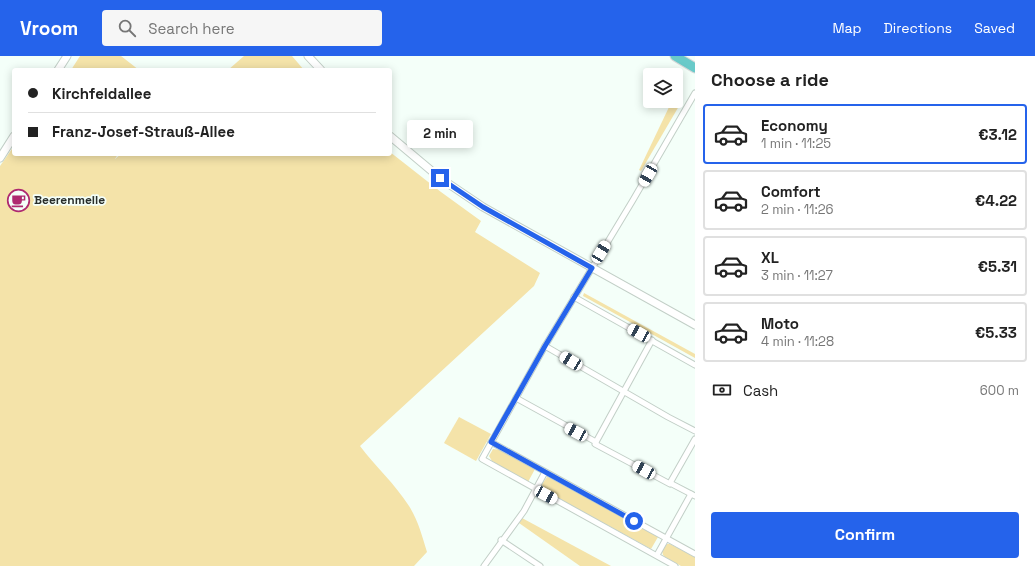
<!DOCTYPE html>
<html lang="en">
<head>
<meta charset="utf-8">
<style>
	body { margin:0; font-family:"Space Grotesk",sans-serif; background:#f6f6f6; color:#222; height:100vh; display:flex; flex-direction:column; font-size:15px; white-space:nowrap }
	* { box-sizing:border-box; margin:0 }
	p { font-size:13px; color:#767676 }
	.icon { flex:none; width:22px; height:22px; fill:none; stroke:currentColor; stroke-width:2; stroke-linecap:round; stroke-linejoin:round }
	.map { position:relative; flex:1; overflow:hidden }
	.side { display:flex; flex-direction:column; background:#fff; width:340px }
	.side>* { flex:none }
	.banner { position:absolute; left:12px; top:12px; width:380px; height:88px; border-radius:4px; box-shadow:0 2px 10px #0003; display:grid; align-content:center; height:88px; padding:0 16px; background:#fff }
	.fabs { position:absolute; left:643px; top:12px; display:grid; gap:8px }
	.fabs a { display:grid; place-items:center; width:40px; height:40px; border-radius:4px; background:#fff; box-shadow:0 2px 10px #0003; font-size:20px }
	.end { position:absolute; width:18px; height:18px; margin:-9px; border:5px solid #2563eb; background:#fff; box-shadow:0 0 0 2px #fff }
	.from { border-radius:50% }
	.bubble { position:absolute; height:28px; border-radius:4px; background:#fff; box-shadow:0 2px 10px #0003; font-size:13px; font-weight:800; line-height:28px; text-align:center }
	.car { position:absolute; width:12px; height:24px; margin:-12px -6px; border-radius:5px; box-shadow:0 0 3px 1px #0007; background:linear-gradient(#fff 24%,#345 0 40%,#fff 0 76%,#345 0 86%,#fff 0) }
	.banner b { display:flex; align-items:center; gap:14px; height:38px; font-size:15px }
	.banner b+b { border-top:1px solid #e0e0e0 }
	.banner i { width:10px; height:10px; background:#222 }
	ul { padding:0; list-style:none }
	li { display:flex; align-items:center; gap:12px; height:60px; margin:0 8px 6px; padding:0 8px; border:2px solid #e0e0e0; border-radius:4px }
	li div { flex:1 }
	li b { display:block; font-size:15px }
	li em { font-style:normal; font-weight:800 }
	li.on { border-color:#2563eb }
	li>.icon { width:36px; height:36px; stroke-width:1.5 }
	h2 { padding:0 16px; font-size:18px; line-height:48px }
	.pay { display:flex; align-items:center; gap:10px; height:44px; padding:0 16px; font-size:15px }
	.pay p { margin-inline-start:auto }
	.cta { display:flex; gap:8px; margin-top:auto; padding:8px 16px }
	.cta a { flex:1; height:46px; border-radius:4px; background:#2563eb; color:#fff; font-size:16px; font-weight:800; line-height:46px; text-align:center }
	header { display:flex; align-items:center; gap:24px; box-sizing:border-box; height:56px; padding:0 20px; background:#2563eb; color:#fff }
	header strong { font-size:19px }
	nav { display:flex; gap:22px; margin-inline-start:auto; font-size:14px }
	.search { width:280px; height:36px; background:#f6f6f6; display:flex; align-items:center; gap:10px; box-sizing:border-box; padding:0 14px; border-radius:4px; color:#767676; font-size:15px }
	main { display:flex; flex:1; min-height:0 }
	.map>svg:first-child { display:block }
	.green { fill:#f4e3a9 }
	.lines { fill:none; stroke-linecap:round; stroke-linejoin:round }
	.street-casing { stroke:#c2cfc7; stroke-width:7 }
	.secondary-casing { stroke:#c2cfc7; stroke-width:9 }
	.highway-casing { stroke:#d8d9d9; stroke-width:11 }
	.street { stroke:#fff; stroke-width:5 }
	.secondary { stroke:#fff; stroke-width:7 }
	.highway { stroke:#69cac9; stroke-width:9 }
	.route { stroke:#2563eb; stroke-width:5 }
	.labels { text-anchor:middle; stroke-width:3.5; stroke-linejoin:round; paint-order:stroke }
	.poi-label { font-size:12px; font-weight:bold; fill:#292e2b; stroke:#f4fff9; text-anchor:start }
</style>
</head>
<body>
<header>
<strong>Vroom</strong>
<div class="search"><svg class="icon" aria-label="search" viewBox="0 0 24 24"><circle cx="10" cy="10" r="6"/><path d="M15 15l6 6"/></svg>Search here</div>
<nav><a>Map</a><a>Directions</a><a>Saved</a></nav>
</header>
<main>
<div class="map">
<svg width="695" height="510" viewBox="0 0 695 510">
	<rect width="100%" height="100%" fill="#f4fff9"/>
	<g class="green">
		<polygon points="80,0 121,0 139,14 71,14"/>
		<polygon points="244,0 292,0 304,14 228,14"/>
		<polygon points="670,49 679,50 641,115 639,114"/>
		<path d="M14 90V98H118L115 103 121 98H390V96L441 136 481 165 475 176 540 217 534 230 360 390C375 410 395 428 409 450 418 464 422 480 427 496L414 510H0V110Z"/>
		<polygon points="584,237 695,298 695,302 583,240"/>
		<polygon points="459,361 491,378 476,405 444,387"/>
		<polygon points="493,393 501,394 535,413 528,426 492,405 489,400"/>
		<polygon points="547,421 551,422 658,481 651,493 545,435 543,433 542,428"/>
		<polygon points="522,462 611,510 580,510 519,467"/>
		<polygon points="667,488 670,488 695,501 695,510 681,510 665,501 663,499 662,495"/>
	</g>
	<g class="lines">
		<defs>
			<g id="street">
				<polyline points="574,241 695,309"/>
				<polyline points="545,290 668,361 695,375"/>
				<polyline points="516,342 596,386 595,388 670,428 670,427 695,440"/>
				<polyline points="491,386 695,498"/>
				<polyline points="596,386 652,284"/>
				<polyline points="670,427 695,383"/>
				<polyline points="501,484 540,510"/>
				<polyline points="657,499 691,438"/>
				<polyline points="484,510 524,455 545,416"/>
				<polyline points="675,510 482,403 545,290 633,144 695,37"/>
			</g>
			<g id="secondary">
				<polyline points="308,0 321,14"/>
				<polyline points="58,14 67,0"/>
				<polyline points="390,80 440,122 483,151 695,269"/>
				<polyline points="0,102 14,80"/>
			</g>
			<polyline id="highway" points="675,0 695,12"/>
		</defs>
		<use href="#street" class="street-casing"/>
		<use href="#secondary" class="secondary-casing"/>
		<use href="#highway" class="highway-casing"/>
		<use href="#street" class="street"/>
		<use href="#secondary" class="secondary"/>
		<use href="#highway" class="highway"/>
	</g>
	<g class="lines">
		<polyline class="route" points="440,122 483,151 592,212 545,290 491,386 634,465"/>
	</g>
	<defs>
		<symbol id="cafe-ring" viewBox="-11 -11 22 22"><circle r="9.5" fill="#f4fff9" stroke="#ae2970" stroke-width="1.5"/><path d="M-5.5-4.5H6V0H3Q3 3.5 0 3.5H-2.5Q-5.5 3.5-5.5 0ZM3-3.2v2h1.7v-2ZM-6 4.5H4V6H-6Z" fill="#ae2970"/></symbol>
	</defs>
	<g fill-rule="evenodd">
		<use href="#cafe-ring" x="6" y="132" width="25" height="25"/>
	</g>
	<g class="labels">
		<g class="poi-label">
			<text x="34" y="148">Beerenmeile</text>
		</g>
	</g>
</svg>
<div class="fabs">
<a><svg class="icon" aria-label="layers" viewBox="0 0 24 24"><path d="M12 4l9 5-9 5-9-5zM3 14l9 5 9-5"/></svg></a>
</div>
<i class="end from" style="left:634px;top:465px"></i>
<i class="end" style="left:440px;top:122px"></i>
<div class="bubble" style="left:407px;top:64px;width:66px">2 min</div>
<i class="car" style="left:648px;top:119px;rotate:210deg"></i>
<i class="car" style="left:601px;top:196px;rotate:31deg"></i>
<i class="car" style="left:639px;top:277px;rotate:299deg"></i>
<i class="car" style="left:571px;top:305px;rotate:301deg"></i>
<i class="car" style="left:576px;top:376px;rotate:298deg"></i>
<i class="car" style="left:644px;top:414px;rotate:299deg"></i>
<i class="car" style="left:546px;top:439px;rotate:118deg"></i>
<div class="banner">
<b><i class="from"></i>Kirchfeldallee</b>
<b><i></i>Franz-Josef-Strauß-Allee</b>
</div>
</div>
<section class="side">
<h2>Choose a ride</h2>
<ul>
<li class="on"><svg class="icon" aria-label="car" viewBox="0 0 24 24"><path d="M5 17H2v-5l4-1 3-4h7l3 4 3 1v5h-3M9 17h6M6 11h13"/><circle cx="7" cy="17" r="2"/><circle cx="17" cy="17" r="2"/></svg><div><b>Economy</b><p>1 min · 11:25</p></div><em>€3.12</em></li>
<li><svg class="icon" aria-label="car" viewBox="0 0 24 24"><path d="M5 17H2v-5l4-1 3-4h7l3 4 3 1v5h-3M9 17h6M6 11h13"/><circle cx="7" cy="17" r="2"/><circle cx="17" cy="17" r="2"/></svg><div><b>Comfort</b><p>2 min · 11:26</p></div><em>€4.22</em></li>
<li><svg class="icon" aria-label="car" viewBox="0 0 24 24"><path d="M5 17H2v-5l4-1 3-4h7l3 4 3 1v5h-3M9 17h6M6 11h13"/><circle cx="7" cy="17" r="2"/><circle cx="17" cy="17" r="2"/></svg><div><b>XL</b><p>3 min · 11:27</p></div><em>€5.31</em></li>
<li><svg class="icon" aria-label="car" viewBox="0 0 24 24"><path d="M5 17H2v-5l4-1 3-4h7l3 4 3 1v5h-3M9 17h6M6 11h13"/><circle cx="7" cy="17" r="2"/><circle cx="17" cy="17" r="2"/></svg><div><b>Moto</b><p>4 min · 11:28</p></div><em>€5.33</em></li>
</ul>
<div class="pay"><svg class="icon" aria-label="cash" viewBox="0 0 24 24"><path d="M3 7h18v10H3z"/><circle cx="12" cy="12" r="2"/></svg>Cash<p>600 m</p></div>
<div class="cta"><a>Confirm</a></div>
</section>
</main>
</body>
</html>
